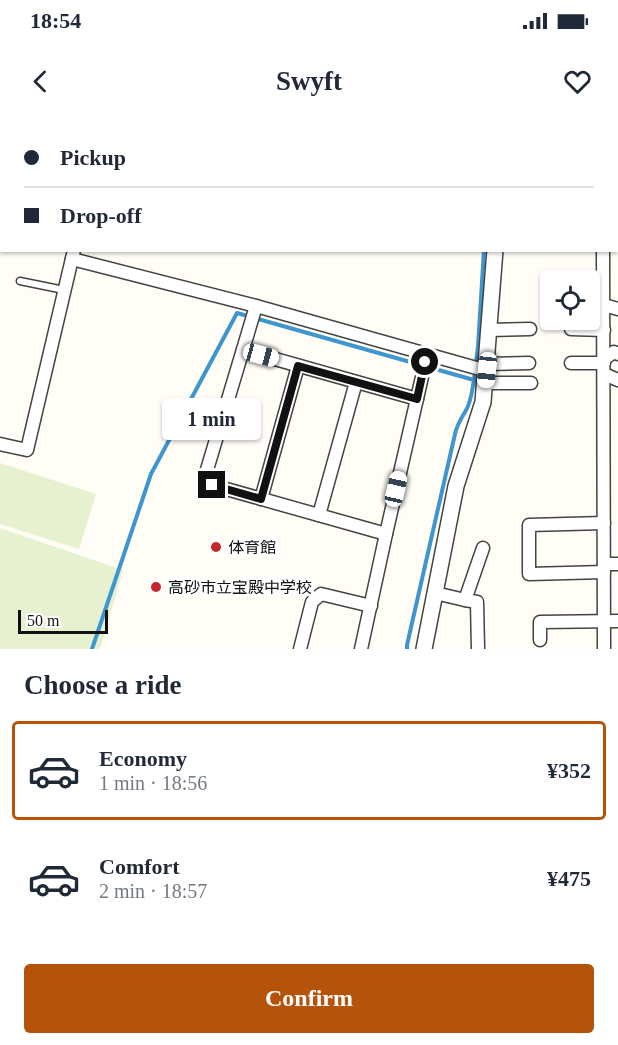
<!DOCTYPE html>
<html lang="en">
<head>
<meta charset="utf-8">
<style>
	body { margin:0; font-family:"Times New Roman","Noto Sans JP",serif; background:#f2f2f3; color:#1f2937; height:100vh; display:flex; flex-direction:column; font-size:22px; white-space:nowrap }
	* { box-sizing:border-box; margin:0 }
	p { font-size:20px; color:#747a83 }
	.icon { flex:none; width:33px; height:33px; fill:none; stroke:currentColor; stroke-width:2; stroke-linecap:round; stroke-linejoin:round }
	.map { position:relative; height:529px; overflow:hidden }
	.sheet { display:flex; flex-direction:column; background:#fff; flex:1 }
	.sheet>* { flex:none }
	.hud { position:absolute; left:0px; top:0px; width:618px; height:132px; box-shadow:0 2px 4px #0004; display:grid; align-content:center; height:132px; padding:0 24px; background:#fff }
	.buttons { position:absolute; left:540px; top:150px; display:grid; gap:12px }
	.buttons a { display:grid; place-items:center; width:60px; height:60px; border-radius:6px; background:#fff; box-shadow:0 2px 4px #0004; font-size:30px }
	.scale { position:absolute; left:18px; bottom:15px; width:90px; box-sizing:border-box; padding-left:6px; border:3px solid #111; border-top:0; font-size:16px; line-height:21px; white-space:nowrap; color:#111; -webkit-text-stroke:4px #fff; paint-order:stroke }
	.end { position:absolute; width:27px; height:27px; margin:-14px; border:8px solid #111; background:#fff; box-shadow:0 0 0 3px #fff }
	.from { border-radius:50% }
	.bubble { position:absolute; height:42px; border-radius:6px; background:#fff; box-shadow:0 2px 4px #0004; font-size:20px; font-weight:700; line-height:42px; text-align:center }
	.car { position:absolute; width:18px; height:36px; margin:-18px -9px; border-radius:8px; box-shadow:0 0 4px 2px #0007; background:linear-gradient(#fff 24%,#345 0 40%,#fff 0 76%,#345 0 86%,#fff 0) }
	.hud b { display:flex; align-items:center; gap:21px; height:57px; font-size:22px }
	.hud b+b { border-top:2px solid #e0e1e3 }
	.hud i { width:15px; height:15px; background:#1f2937 }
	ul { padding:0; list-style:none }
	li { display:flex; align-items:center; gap:18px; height:99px; margin:0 12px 9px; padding:0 12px; border:3px solid transparent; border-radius:6px }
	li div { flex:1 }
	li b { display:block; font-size:22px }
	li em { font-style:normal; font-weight:700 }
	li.selected { border-color:#b45309 }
	li>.icon { width:54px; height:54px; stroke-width:1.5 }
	h2 { padding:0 24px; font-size:27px; line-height:72px }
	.button { display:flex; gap:12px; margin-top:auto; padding:12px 24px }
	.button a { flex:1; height:69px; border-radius:6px; background:#b45309; color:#fff; font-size:24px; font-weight:700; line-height:69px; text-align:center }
	.status { display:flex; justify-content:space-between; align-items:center; height:42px; padding:0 30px; background:#fff; direction:ltr }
	.status svg { height:16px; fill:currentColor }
	header { display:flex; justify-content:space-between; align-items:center; height:78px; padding:0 24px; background:#fff; font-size:27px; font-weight:700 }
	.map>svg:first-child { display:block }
	.pitch { fill:#e6f2cf }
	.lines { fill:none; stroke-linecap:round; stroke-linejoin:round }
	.stream { stroke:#3f96cf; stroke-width:4 }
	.service-casing { stroke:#444; stroke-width:9 }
	.minor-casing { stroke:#444; stroke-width:15 }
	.tertiary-casing { stroke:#444; stroke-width:18 }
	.service { stroke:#fff; stroke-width:6 }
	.minor { stroke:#fff; stroke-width:12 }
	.tertiary { stroke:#fff; stroke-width:15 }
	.route { stroke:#111; stroke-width:8 }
	.poi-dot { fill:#c4262e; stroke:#fff; stroke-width:2 }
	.labels { text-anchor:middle; stroke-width:6; stroke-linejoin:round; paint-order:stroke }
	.poi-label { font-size:16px; fill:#111; stroke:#fff; text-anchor:start }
</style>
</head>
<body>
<div class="status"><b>18:54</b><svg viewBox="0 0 49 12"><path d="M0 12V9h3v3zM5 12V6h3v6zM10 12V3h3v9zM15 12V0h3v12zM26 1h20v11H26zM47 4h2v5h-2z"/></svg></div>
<header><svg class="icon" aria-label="back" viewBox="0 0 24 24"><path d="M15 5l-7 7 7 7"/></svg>Swyft<svg class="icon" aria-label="heart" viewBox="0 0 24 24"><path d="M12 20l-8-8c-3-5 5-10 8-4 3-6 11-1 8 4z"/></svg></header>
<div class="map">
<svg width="618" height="529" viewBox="0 0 618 529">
	<rect width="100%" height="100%" fill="#fffdf5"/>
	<g class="pitch">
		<polygon points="0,343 96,374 79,429 0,404"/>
		<polygon points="0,408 123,450 100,529 0,529"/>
	</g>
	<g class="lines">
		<g class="stream">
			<polyline points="491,2 491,0"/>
			<polyline points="92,529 151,354 237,193 474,260 478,226 484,130"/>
			<path d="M407 529V525L455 314C457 305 460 300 465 292 471 284 472 270 474 260"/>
		</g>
		<defs>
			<polyline id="service" points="20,161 64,170"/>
			<g id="minor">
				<polyline points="9,0 10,2"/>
				<polyline points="55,0 55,2"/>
				<polyline points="603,0 603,2"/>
				<polyline points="105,2 105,0"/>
				<polyline points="616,112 618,113"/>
				<polyline points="603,130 604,529"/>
				<polyline points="72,139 256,186 487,251"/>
				<polyline points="604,185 618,189"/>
				<polyline points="256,186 206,353 212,365 386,414 361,529"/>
				<polyline points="571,209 604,210"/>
				<polyline points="489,210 530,209"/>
				<polyline points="243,230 417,279"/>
				<polyline points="604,239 614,232 618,234"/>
				<polyline points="571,243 604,243"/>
				<polyline points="487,244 529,243"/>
				<polyline points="604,254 618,260"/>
				<polyline points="485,263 531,263"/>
				<polyline points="0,324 27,330 74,130"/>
				<polyline points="261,379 298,246"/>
				<polyline points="319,395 356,262"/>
				<polyline points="604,403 529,405 529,454 604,452"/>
				<polyline points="386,414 427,235"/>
				<polyline points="604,444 618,444"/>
				<polyline points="435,473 465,480"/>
				<polyline points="540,520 540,502 618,501"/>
				<polyline points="300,529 312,482 321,474 371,486"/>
				<polyline points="478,529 477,482 465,480 483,428"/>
			</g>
			<g id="tertiary">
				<polyline points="503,2 504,0"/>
				<polyline points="424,529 456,366 483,282 495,130"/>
			</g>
		</defs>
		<use href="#service" class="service-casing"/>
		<use href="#minor" class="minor-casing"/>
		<use href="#tertiary" class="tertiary-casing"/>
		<use href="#service" class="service"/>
		<use href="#minor" class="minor"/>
		<use href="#tertiary" class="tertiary"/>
	</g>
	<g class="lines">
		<polyline class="route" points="212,365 261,379 298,246 417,279 425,242"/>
	</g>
	<g class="poi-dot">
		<circle cx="216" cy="427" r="6"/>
		<circle cx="156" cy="467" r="6"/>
	</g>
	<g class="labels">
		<g class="poi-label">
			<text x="228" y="433">体育館</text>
			<text x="168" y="473">高砂市立宝殿中学校</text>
		</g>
	</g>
</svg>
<div class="buttons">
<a><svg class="icon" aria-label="locate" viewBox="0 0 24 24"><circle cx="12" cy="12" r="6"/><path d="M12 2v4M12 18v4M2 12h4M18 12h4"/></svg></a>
</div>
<div class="scale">50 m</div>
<i class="end from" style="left:425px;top:242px"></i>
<i class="end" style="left:212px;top:365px"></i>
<div class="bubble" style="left:162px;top:278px;width:99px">1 min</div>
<i class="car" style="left:261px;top:235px;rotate:105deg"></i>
<i class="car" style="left:487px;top:250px;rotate:186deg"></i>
<i class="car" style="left:396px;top:369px;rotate:13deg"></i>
<div class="hud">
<b><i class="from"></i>Pickup</b>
<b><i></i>Drop-off</b>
</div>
</div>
<section class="sheet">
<h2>Choose a ride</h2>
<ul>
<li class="selected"><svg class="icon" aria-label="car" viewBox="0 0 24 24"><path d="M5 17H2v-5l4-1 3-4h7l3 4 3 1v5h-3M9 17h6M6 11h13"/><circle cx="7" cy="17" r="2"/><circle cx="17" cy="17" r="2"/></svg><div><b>Economy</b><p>1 min · 18:56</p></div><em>¥352</em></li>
<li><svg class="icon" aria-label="car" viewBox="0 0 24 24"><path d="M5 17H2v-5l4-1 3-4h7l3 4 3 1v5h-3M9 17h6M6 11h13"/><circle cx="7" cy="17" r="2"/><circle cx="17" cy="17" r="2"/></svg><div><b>Comfort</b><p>2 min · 18:57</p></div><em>¥475</em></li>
</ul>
<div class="button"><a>Confirm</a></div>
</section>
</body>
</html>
